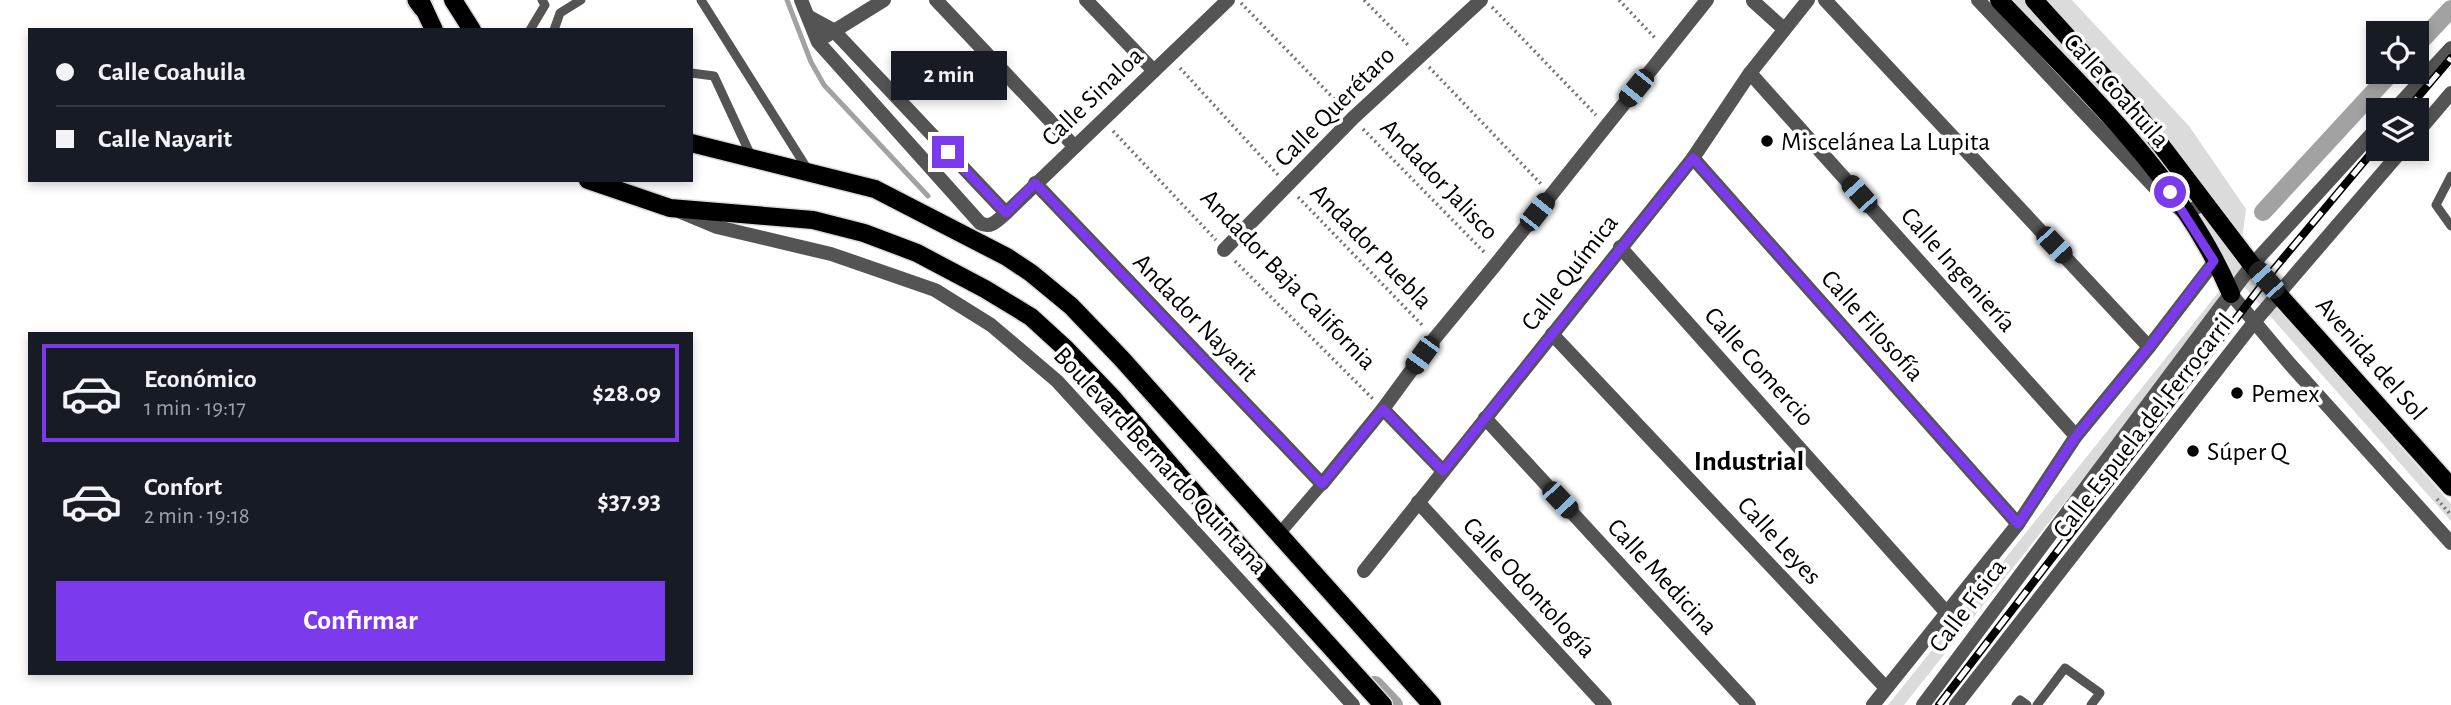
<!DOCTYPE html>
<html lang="es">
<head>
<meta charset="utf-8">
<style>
	body { margin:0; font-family:"Alegreya Sans",sans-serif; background:#20242c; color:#f1f3f6; height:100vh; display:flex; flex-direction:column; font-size:26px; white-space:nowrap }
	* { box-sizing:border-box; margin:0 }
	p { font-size:23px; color:#9ea1a6 }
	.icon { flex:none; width:38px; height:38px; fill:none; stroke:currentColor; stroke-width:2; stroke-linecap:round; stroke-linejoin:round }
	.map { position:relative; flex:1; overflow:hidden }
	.drawer { position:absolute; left:28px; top:332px; width:665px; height:343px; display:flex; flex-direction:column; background:#171b24; border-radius:0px; box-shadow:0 4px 10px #0003 }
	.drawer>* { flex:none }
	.hud { position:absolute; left:28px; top:28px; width:665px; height:154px; border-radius:0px; box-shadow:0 4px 10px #0003; display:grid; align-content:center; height:154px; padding:0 28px; background:#171b24 }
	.buttons { position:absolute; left:2366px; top:21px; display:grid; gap:14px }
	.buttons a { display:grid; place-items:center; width:63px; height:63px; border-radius:0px; background:#171b24; box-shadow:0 4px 10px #0003; font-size:35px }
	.end { position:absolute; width:32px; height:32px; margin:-16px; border:9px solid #7c3aed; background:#fff; box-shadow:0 0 0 4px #fff }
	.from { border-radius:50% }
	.bubble { position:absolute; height:49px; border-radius:0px; background:#171b24; box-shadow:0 4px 10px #0003; font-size:23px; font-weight:600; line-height:49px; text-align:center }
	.car { position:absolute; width:21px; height:42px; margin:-21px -10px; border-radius:9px; box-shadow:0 0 5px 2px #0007; background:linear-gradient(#222 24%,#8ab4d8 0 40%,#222 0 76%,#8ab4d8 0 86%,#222 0) }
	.hud b { display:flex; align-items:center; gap:24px; height:66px; font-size:26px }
	.hud b+b { border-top:2px solid #363941 }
	.hud i { width:18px; height:18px; background:#f1f3f6 }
	ul { padding:12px 0 0; list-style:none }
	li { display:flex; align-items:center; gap:21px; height:98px; margin:0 14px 10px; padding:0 14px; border:4px solid transparent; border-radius:0px }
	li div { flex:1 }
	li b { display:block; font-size:26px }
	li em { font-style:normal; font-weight:600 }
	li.current { border-color:#7c3aed }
	li>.icon { width:63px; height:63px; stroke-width:1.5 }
	.primary-button { display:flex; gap:14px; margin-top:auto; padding:14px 28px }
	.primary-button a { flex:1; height:80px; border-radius:0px; background:#7c3aed; color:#fff; font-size:28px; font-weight:600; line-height:80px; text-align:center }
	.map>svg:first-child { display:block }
	.green { fill:#dbdbdb }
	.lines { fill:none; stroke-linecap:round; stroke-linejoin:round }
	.stream { stroke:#a2a2a2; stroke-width:5 }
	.canal { stroke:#a2a2a2; stroke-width:18 }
	.primary-casing { stroke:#dbdbdb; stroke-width:21 }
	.trunk-casing { stroke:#dbdbdb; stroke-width:23 }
	.path { stroke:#767676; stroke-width:3.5; stroke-dasharray:2 3.5; stroke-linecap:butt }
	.service { stroke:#545454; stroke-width:9 }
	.pedestrian { stroke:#545454; stroke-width:12 }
	.minor { stroke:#545454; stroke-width:14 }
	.tertiary { stroke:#545454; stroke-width:14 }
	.primary { stroke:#000; stroke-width:18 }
	.trunk { stroke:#000; stroke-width:19 }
	.rail-casing { stroke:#000; stroke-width:8 }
	.rail { stroke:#fff; stroke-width:5; stroke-dasharray:16; stroke-linecap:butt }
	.route { stroke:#7c3aed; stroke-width:9 }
	.poi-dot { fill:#000; stroke:#fff; stroke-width:2.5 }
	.labels { text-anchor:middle; stroke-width:7; stroke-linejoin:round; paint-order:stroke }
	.street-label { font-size:26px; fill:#000; stroke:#fff }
	.poi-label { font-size:26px; fill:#000; stroke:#fff; text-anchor:start }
	.neighbourhood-label { font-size:28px; font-weight:bold; fill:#000; stroke:#fff }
</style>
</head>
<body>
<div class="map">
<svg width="2451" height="705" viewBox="0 0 2451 705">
	<rect width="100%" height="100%" fill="#fff"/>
	<polygon class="green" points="2009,0 2072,0 2189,126 2246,209 2239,263 2451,504 2451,521 2233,274 2219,297 2215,313 1904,705 1888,705 2233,274"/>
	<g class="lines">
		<polyline class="stream" points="787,0 811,62 824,85 928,196"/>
		<g class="canal">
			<polyline points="2417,45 2451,9"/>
			<polyline points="2263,212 2392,72"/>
			<polyline points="1375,685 1394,705"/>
		</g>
		<defs>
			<g id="primary">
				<polyline points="420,0 434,30"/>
				<polyline points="453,0 472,30"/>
				<path d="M1999 0C2083 88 2183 180 2231 294"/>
				<polyline points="2034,0 2135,111 2252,265 2451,487"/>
				<polyline points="691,143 875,189 1007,257 1031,273 1071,306 1121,358 1432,705"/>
				<polyline points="588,180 670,208 813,220 864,233 917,253 985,289 1031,317 1066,349 1113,398 1252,560 1383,705"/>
			</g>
			<polyline id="trunk" points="417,0 423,8"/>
		</defs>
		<use href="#primary" class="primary-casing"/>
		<use href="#trunk" class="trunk-casing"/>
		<g class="path">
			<polyline points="1364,0 1409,46"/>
			<polyline points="1619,0 1656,39"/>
			<polyline points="1241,3 1343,108"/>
			<polyline points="1492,7 1596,115"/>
			<polyline points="1429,67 1542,185"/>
			<polyline points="1180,68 1279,176"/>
			<polyline points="1363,129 1485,253"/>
			<polyline points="1113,131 1216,240"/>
			<polyline points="1298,197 1424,327"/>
			<polyline points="1235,261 1373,399"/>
			<polyline points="2437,499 2451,515"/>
		</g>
		<g class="service">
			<polyline points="701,0 808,170"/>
			<polyline points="530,30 545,5 542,0"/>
			<polyline points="554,30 560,13 581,0"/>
			<polyline points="691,73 714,76 752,158"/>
			<polyline points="2451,176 2436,205 2451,226"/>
			<polyline points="2016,705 2020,700 2027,705"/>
			<polyline points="2037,705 2065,668 2100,693 2091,705"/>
		</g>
		<polyline class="pedestrian" points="1279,534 1322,484"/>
		<g class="minor">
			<path d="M801 0 818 42 980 223C991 229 998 220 1006 213L1228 0"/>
			<polyline points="936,0 1074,146"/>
			<polyline points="1086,0 1154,71"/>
			<polyline points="1825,0 2149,347"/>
			<polyline points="1978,0 2159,192 2186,214 2205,202"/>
			<polyline points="1753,1 1784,29"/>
			<polyline points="809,17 833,30 1006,213"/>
			<polyline points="826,36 884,0"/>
			<polyline points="1750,73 2076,436"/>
			<polyline points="1693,158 2018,524"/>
			<polyline points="1035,183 1322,484 1383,409 1435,338 1496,264 1707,0"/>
			<polyline points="1620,247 1946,612"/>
			<polyline points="1224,250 1353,118 1481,0"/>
			<polyline points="1552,334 1886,688"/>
			<polyline points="1383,409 1443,471"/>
			<polyline points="1485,418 1749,705"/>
			<polyline points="1418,502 1605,705"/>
			<polyline points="1364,571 1693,158 1750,73 1808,0"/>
			<polyline points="1873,705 2018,524 2076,436 2149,347 2215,261"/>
		</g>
		<g class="tertiary">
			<polyline points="2394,110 2451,48"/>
			<polyline points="2417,133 2451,93"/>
			<polyline points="681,212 717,227 831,254 935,290 991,325 1057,381 1353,705"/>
			<polyline points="2231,294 2289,363 2451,543"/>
			<polyline points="1923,705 2252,265 2378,127"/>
			<polyline points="1956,705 2255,321 2403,149"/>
		</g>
		<use href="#primary" class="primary"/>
		<use href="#trunk" class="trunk"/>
		<defs>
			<g id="rail">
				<polyline points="2407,110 2451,58"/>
				<polyline points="1939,705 2275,268 2378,145"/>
			</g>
		</defs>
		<use href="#rail" class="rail-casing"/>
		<use href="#rail" class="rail"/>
	</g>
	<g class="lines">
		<polyline class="route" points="948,152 1006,213 1035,183 1322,484 1383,409 1443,471 1693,158 2018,524 2076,436 2149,347 2214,261 2170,192"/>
	</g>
	<g class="poi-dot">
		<circle cx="1767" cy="141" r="7"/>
		<circle cx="2237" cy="393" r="7"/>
		<circle cx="2193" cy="451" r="7"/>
	</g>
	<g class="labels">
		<g class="street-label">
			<text transform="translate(2117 90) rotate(48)" y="9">Calle Coahuila</text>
			<text transform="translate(1092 96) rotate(-44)" y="9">Calle Sinaloa</text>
			<text transform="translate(1334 106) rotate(-45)" y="9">Calle Querétaro</text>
			<text transform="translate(1440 179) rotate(46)" y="9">Andador Jalisco</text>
			<text transform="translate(1372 246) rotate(46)" y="9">Andador Puebla</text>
			<text transform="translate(1959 269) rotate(48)" y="9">Calle Ingeniería</text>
			<text transform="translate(1569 272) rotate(-52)" y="9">Calle Química</text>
			<text transform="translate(1289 279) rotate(46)" y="9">Andador Baja California</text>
			<text transform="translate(1196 317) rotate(46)" y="9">Andador Nayarit</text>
			<text transform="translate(1873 325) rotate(48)" y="9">Calle Filosofía</text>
			<text transform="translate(2372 358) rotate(49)" y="9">Avenida del Sol</text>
			<text transform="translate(1760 366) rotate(48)" y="9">Calle Comercio</text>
			<text transform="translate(2143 425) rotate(-52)" y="9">Calle Espuela del Ferrocarril</text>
			<text transform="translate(1161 460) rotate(47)" y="9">Boulevard Bernardo Quintana</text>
			<text transform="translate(1780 540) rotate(47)" y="9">Calle Leyes</text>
			<text transform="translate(1663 576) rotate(47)" y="9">Calle Medicina</text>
			<text transform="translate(1530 587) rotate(47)" y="9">Calle Odontología</text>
			<text transform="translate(1967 605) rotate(-53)" y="9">Calle Física</text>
		</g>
		<g class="poi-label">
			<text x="1781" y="150">Miscelánea La Lupita</text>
			<text x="2251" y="402">Pemex</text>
			<text x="2207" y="460">Súper Q</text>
		</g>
		<g class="neighbourhood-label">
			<text x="1749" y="470">Industrial</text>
		</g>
	</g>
</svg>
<div class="buttons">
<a><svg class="icon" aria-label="locate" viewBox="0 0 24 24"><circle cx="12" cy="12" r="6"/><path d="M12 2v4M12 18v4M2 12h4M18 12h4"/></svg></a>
<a><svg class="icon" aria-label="layers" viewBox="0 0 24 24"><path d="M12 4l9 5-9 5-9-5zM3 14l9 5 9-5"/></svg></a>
</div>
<i class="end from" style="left:2170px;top:192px"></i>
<i class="end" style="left:948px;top:152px"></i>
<div class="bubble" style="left:891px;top:51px;width:116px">2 min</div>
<i class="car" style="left:1636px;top:88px;rotate:219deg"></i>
<i class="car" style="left:1859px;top:194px;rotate:318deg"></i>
<i class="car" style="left:1537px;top:212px;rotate:38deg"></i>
<i class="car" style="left:2054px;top:245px;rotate:137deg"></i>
<i class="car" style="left:2266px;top:280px;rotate:318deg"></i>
<i class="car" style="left:1422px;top:355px;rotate:216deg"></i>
<i class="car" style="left:1560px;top:500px;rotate:137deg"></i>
<div class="hud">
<b><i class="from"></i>Calle Coahuila</b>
<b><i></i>Calle Nayarit</b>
</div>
<section class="drawer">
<ul>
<li class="current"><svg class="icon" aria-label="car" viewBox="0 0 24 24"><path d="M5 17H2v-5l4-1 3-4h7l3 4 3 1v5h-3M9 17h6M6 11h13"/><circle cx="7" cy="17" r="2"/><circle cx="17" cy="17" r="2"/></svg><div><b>Económico</b><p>1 min · 19:17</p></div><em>$28.09</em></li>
<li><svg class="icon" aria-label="car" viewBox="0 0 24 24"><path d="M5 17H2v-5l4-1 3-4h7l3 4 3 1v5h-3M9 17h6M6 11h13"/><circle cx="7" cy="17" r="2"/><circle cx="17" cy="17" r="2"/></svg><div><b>Confort</b><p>2 min · 19:18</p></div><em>$37.93</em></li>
</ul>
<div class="primary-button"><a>Confirmar</a></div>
</section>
</div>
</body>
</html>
